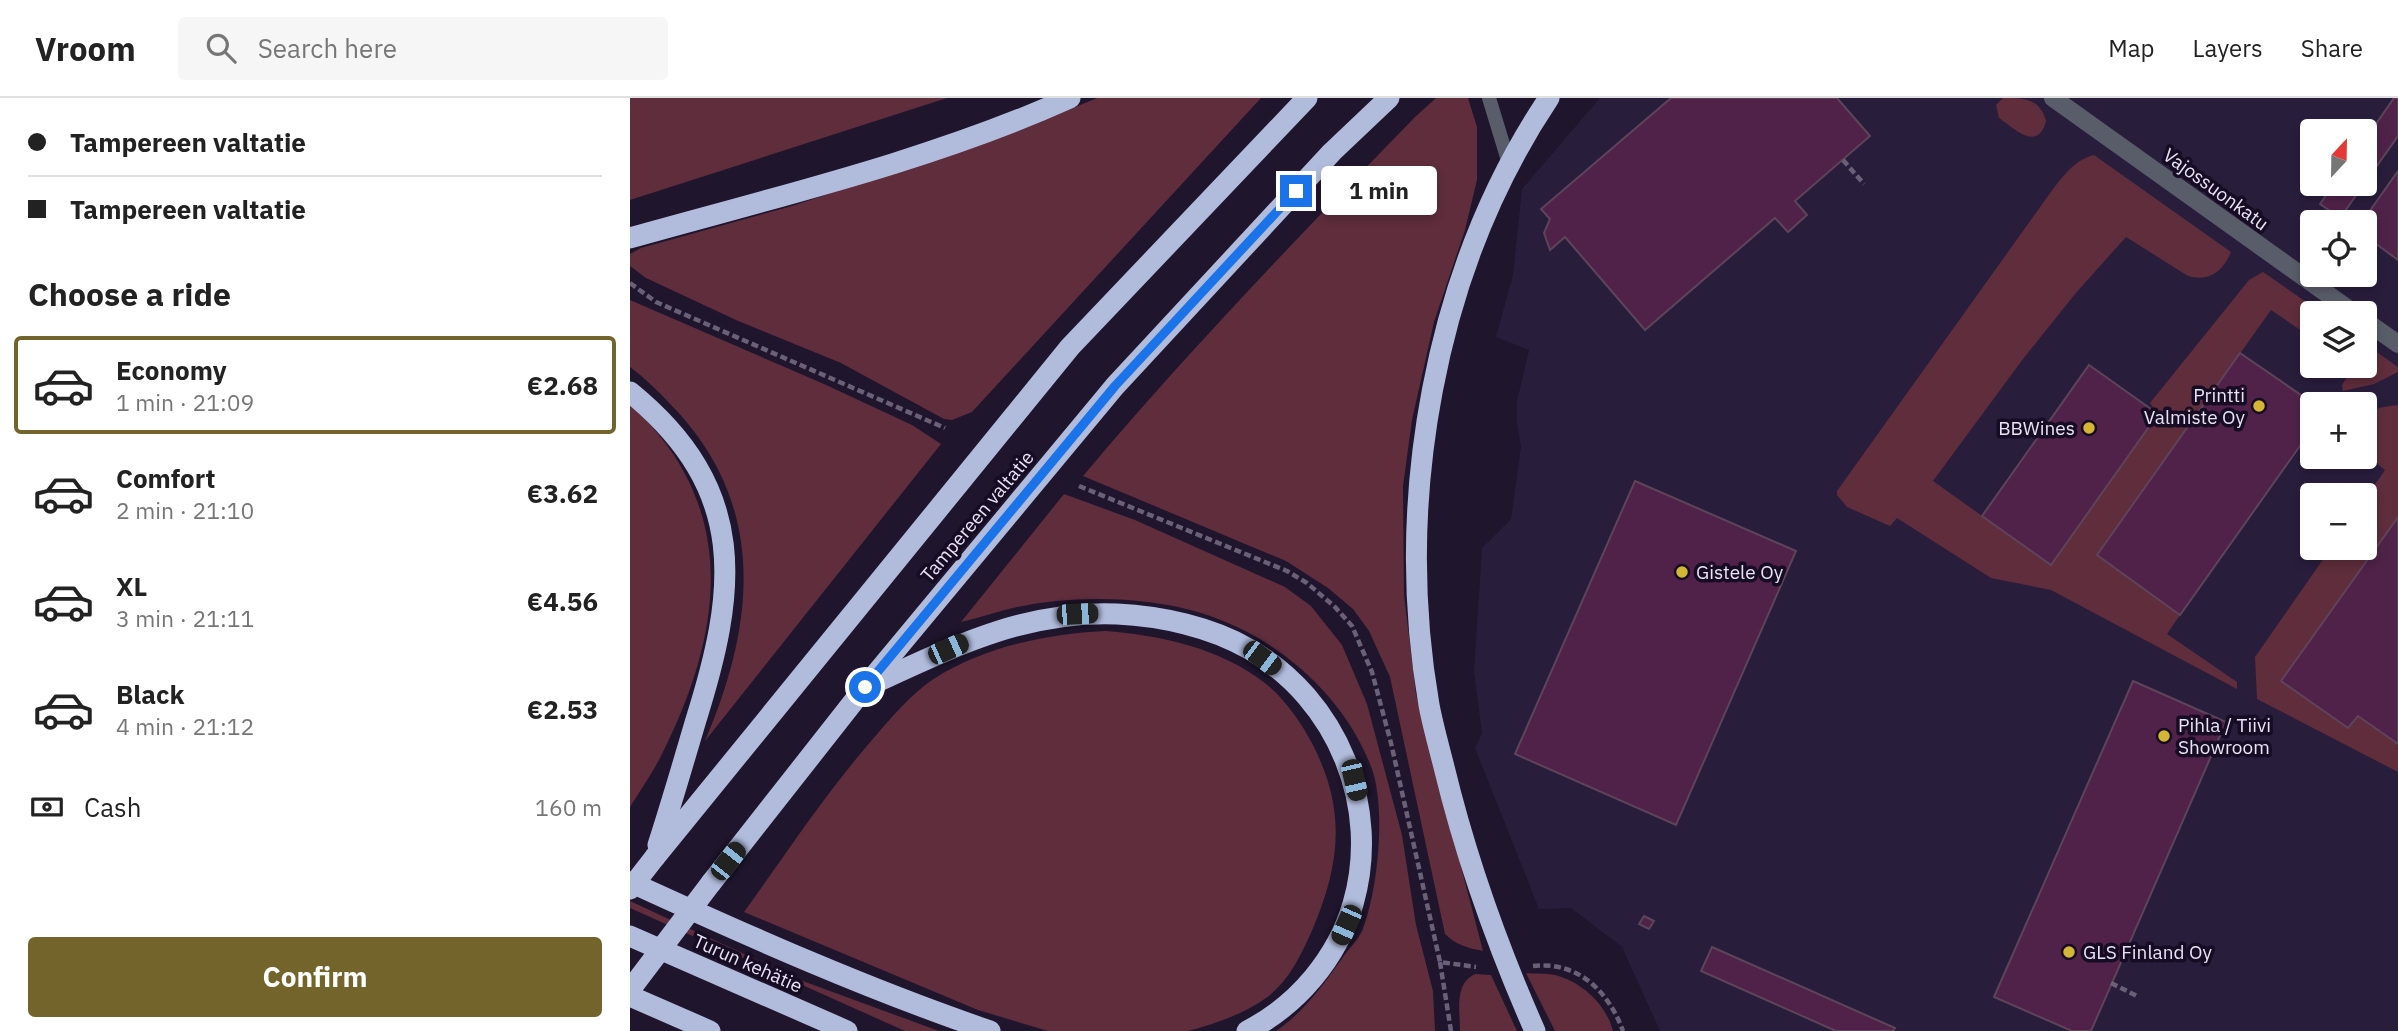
<!DOCTYPE html>
<html lang="en">
<head>
<meta charset="utf-8">
<style>
	body { margin:0; font-family:"IBM Plex Sans",sans-serif; background:#f6f6f6; color:#222; height:100vh; display:flex; flex-direction:column; font-size:26px; white-space:nowrap }
	* { box-sizing:border-box; margin:0 }
	p { font-size:23px; color:#767676 }
	.icon { flex:none; width:38px; height:38px; fill:none; stroke:currentColor; stroke-width:2; stroke-linecap:round; stroke-linejoin:round }
	.map { position:relative; flex:1; overflow:hidden }
	.panel { display:flex; flex-direction:column; background:#fff; width:630px }
	.panel>* { flex:none }
	.top-card { display:grid; align-content:center; height:154px; padding:0 28px; background:#fff }
	.needle { width:46px; rotate:22deg }
	.tools { position:absolute; left:1670px; top:21px; display:grid; gap:14px }
	.tools a { display:grid; place-items:center; width:77px; height:77px; border-radius:7px; background:#fff; box-shadow:0 4px 10px #0003; font-size:35px }
	.end { position:absolute; width:32px; height:32px; margin:-16px; border:9px solid #1a73e8; background:#fff; box-shadow:0 0 0 4px #fff }
	.from { border-radius:50% }
	.bubble { position:absolute; height:49px; border-radius:7px; background:#fff; box-shadow:0 4px 10px #0003; font-size:23px; font-weight:700; line-height:49px; text-align:center }
	.car { position:absolute; width:21px; height:42px; margin:-21px -10px; border-radius:9px; box-shadow:0 0 5px 2px #0007; background:linear-gradient(#222 24%,#8ab4d8 0 40%,#222 0 76%,#8ab4d8 0 86%,#222 0) }
	.top-card b { display:flex; align-items:center; gap:24px; height:66px; font-size:26px }
	.top-card b+b { border-top:2px solid #e0e0e0 }
	.top-card i { width:18px; height:18px; background:#222 }
	ul { padding:0; list-style:none }
	li { display:flex; align-items:center; gap:21px; height:98px; margin:0 14px 10px; padding:0 14px; border:4px solid transparent; border-radius:7px }
	li div { flex:1 }
	li b { display:block; font-size:26px }
	li em { font-style:normal; font-weight:700 }
	li.selected { border-color:#73642b }
	li>.icon { width:63px; height:63px; stroke-width:1.5 }
	h2 { padding:0 28px; font-size:32px; line-height:84px }
	.pay { display:flex; align-items:center; gap:18px; height:77px; padding:0 28px; font-size:26px }
	.pay p { margin-inline-start:auto }
	.primary-button { display:flex; gap:14px; margin-top:auto; padding:14px 28px }
	.primary-button a { flex:1; height:80px; border-radius:7px; background:#73642b; color:#fff; font-size:28px; font-weight:700; line-height:80px; text-align:center }
	header { display:flex; align-items:center; gap:42px; box-sizing:border-box; height:98px; padding:0 35px; background:#fff; border-bottom:2px solid #e0e0e0 }
	header strong { font-size:33px }
	nav { display:flex; gap:38px; margin-inline-start:auto; font-size:24px }
	.search { width:490px; height:63px; background:#f6f6f6; display:flex; align-items:center; gap:18px; box-sizing:border-box; padding:0 24px; border-radius:7px; color:#767676; font-size:26px }
	main { display:flex; flex:1; min-height:0 }
	.map>svg:first-child { display:block }
	.built { fill:#291d3c; fill-rule:evenodd }
	.green { fill:#5f2d3c }
	.building { fill:#50224a; stroke:#5d4459; stroke-width:2 }
	.lines { fill:none; stroke-linecap:round; stroke-linejoin:round }
	.path { stroke:#6a6177; stroke-width:4.5; stroke-dasharray:7 3.5; stroke-linecap:butt }
	.lane { stroke:#595d6a; stroke-width:14 }
	.street { stroke:#595d6a; stroke-width:18 }
	.highway { stroke:#b1bcdd; stroke-width:21 }
	.highway-bridge { stroke:#b1bcdd; stroke-width:21 }
	.route { stroke:#1a73e8; stroke-width:9 }
	.poi-dot { fill:#d5b535; stroke:#160c23; stroke-width:2.5 }
	.labels { text-anchor:middle; stroke-width:7; stroke-linejoin:round; paint-order:stroke }
	.street-label { font-size:19px; fill:#e9e3f4; stroke:#160c23 }
	.poi-label { font-size:19px; fill:#e9e3f4; stroke:#160c23; text-anchor:start }
</style>
</head>
<body>
<header>
<strong>Vroom</strong>
<div class="search"><svg class="icon" aria-label="search" viewBox="0 0 24 24"><circle cx="10" cy="10" r="6"/><path d="M15 15l6 6"/></svg>Search here</div>
<nav><a>Map</a><a>Layers</a><a>Share</a></nav>
</header>
<main>
<section class="panel">
<div class="top-card">
<b><i class="from"></i>Tampereen valtatie</b>
<b><i></i>Tampereen valtatie</b>
</div>
<h2>Choose a ride</h2>
<ul>
<li class="selected"><svg class="icon" aria-label="car" viewBox="0 0 24 24"><path d="M5 17H2v-5l4-1 3-4h7l3 4 3 1v5h-3M9 17h6M6 11h13"/><circle cx="7" cy="17" r="2"/><circle cx="17" cy="17" r="2"/></svg><div><b>Economy</b><p>1 min · 21:09</p></div><em>€2.68</em></li>
<li><svg class="icon" aria-label="car" viewBox="0 0 24 24"><path d="M5 17H2v-5l4-1 3-4h7l3 4 3 1v5h-3M9 17h6M6 11h13"/><circle cx="7" cy="17" r="2"/><circle cx="17" cy="17" r="2"/></svg><div><b>Comfort</b><p>2 min · 21:10</p></div><em>€3.62</em></li>
<li><svg class="icon" aria-label="car" viewBox="0 0 24 24"><path d="M5 17H2v-5l4-1 3-4h7l3 4 3 1v5h-3M9 17h6M6 11h13"/><circle cx="7" cy="17" r="2"/><circle cx="17" cy="17" r="2"/></svg><div><b>XL</b><p>3 min · 21:11</p></div><em>€4.56</em></li>
<li><svg class="icon" aria-label="car" viewBox="0 0 24 24"><path d="M5 17H2v-5l4-1 3-4h7l3 4 3 1v5h-3M9 17h6M6 11h13"/><circle cx="7" cy="17" r="2"/><circle cx="17" cy="17" r="2"/></svg><div><b>Black</b><p>4 min · 21:12</p></div><em>€2.53</em></li>
</ul>
<div class="pay"><svg class="icon" aria-label="cash" viewBox="0 0 24 24"><path d="M3 7h18v10H3z"/><circle cx="12" cy="12" r="2"/></svg>Cash<p>160 m</p></div>
<div class="primary-button"><a>Confirm</a></div>
</section>
<div class="map">
<svg width="1768" height="933" viewBox="0 0 1768 933">
	<rect width="100%" height="100%" fill="#1f152d"/>
	<path class="built" d="M970 0H1768V933H1030L992 849 941 810 909 811 845 650 852 635 844 574 852 450 881 421 891 349 887 324V303L899 252 866 239 883 177 892 91ZM1682 33H1734V86H1682ZM1682 124H1734V177H1682ZM1682 215H1734V268H1682ZM1682 306H1734V359H1682ZM1682 397H1734V450H1682Z"/>
	<g class="green">
		<polygon points="0,0 317,0 0,102"/>
		<polygon points="467,0 631,0 342,314 322,322 314,321 211,265 106,222 16,180 0,168 0,156 11,150 162,108 386,34"/>
		<path d="M806 0H838L847 29V82L835 132 804 224 782 322 773 388 774 497 786 596 853 853C838 850 826 847 815 836L760 579 739 533 723 511 698 490 656 463 453 378C558 253 671 136 785 19Z"/>
		<path d="M1373 0C1394 0 1410 0 1416 23 1408 55 1384 30 1369 20L1366 7Z"/>
		<path d="M1464 57 1601 154C1593 173 1580 184 1558 178L1496 139 1445 196 1393 261 1303 383 1421 467 1528 316 1520 305 1619 182 1633 174 1692 215H1682V240L1641 212 1467 457 1550 517 1537 536 1607 584V591L1421 492 1361 480 1267 420 1260 428 1217 409 1207 397V393L1423 91C1435 76 1445 62 1464 57Z"/>
		<path d="M0 202 194 286 282 327 311 346 75 643C125 526 138 408 43 309 30 295 16 281 0 269Z"/>
		<polygon points="1734,245 1768,269 1768,274 1744,286 1713,293 1712,287 1723,270 1720,268 1734,268"/>
		<path d="M0 306C110 408 94 531 33 654 24 673 11 691 0 709Z"/>
		<path d="M1768 307V419L1652 583 1718 630 1728 618 1768 646V674L1627 601 1625 559 1701 450H1734V402L1755 372C1739 361 1736 346 1738 327 1739 324 1739 318 1741 315 1745 309 1761 308 1768 307Z"/>
		<path d="M434 396 505 422 655 489 681 508 712 547 737 606 772 737 786 827 803 893 805 933H646C675 913 693 887 713 859 719 850 728 842 732 833 748 794 756 711 742 671 714 596 646 538 571 515 517 498 443 497 387 509 368 513 350 520 331 524Z"/>
		<path d="M475 533C530 537 590 550 635 585 655 601 671 624 683 647 717 714 710 768 681 835 670 859 658 884 636 900 614 916 584 926 558 933H418L348 912 114 814C156 756 195 696 242 642 260 621 279 598 302 582 353 549 416 536 475 533Z"/>
		<polygon points="0,803 170,882 309,933 275,933 0,810"/>
		<path d="M896 875C905 876 916 875 925 877 952 884 976 906 983 933H925Z"/>
		<path d="M845 876 861 877 887 933H830C830 912 824 886 845 876Z"/>
	</g>
	<g class="building">
		<polygon points="1041,0 1207,0 1240,38 1165,103 1177,117 1158,134 1145,120 1015,232 935,139 920,152 914,135 920,121 911,111"/>
		<polygon points="1764,0 1768,0 1768,38 1710,120 1690,106 1704,86 1734,86 1734,43"/>
		<polygon points="1768,73 1768,162 1734,137 1734,124 1732,124"/>
		<polygon points="1610,255 1684,306 1682,306 1682,331 1550,517 1467,457"/>
		<polygon points="1459,267 1528,316 1421,467 1352,418"/>
		<polygon points="1005,383 1166,453 1046,727 885,656"/>
		<polygon points="1768,419 1768,646 1728,618 1718,630 1651,583"/>
		<polygon points="1503,583 1596,624 1461,933 1442,933 1364,899"/>
		<polygon points="1014,818 1024,823 1019,831 1009,826"/>
		<polygon points="1082,849 1265,930 1263,933 1206,933 1071,873"/>
	</g>
	<g class="lines">
		<g class="path">
			<polyline points="1213,62 1234,86"/>
			<polyline points="0,185 26,204 315,330"/>
			<polyline points="449,388 657,473 677,485 705,509 722,528 742,574 761,645 810,864 846,869"/>
			<polyline points="810,864 821,933"/>
			<path d="M903 868C947 863 978 892 993 933"/>
			<polyline points="1481,885 1507,898"/>
		</g>
		<polyline class="lane" points="859,0 880,69"/>
		<g class="street">
			<polyline points="1423,0 1724,215"/>
			<polyline points="1734,222 1768,246"/>
		</g>
		<g class="highway">
			<path d="M0 140C146 99 302 62 440 0"/>
			<path d="M0 294C120 392 107 492 65 625 53 666 41 707 28 747"/>
			<path d="M240 587C321 550 395 512 487 516 531 518 581 529 619 551 708 602 751 709 723 806 707 860 668 907 617 933"/>
			<polyline points="25,759 440,249 677,0"/>
			<path d="M0 784C118 838 237 891 360 933"/>
			<polyline points="81,785 235,589 485,288 702,54 759,0"/>
			<polyline points="0,838 217,933"/>
			<polyline points="0,898 80,933"/>
			<path d="M905 933C867 847 836 760 814 669 809 649 803 628 799 607 764 404 803 173 919 0"/>
		</g>
		<g class="highway-bridge">
			<polyline points="0,791 25,759"/>
			<polyline points="0,892 81,785"/>
		</g>
	</g>
	<g class="lines">
		<polyline class="route" points="235,589 485,288 666,93"/>
	</g>
	<g class="poi-dot">
		<circle cx="1629" cy="308" r="7"/>
		<circle cx="1459" cy="330" r="7"/>
		<circle cx="1052" cy="474" r="7"/>
		<circle cx="1534" cy="638" r="7"/>
		<circle cx="1439" cy="854" r="7"/>
	</g>
	<g class="labels">
		<g class="street-label">
			<text transform="translate(1586 91) rotate(36)" y="7">Vajossuonkatu</text>
			<text transform="translate(347 418) rotate(-50)" y="7">Tampereen valtatie</text>
			<text transform="translate(118 865) rotate(24)" y="7">Turun kehätie</text>
		</g>
		<g class="poi-label">
			<text x="1615" y="304" text-anchor="end">Printti<tspan x="1615" dy="22">Valmiste Oy</tspan></text>
			<text x="1445" y="337" text-anchor="end">BBWines</text>
			<text x="1066" y="481">Gistele Oy</text>
			<text x="1548" y="634">Pihla / Tiivi<tspan x="1548" dy="22">Showroom</tspan></text>
			<text x="1453" y="861">GLS Finland Oy</text>
		</g>
	</g>
</svg>
<div class="tools">
<a><svg class="needle" viewBox="-14 -14 28 28"><path d="M0-13l5 13h-10z" fill="#e53935"/><path d="M0 13l5-13h-10z" fill="#767676"/></svg></a>
<a><svg class="icon" aria-label="locate" viewBox="0 0 24 24"><circle cx="12" cy="12" r="6"/><path d="M12 2v4M12 18v4M2 12h4M18 12h4"/></svg></a>
<a><svg class="icon" aria-label="layers" viewBox="0 0 24 24"><path d="M12 4l9 5-9 5-9-5zM3 14l9 5 9-5"/></svg></a>
<a>+</a>
<a>−</a>
</div>
<i class="end from" style="left:235px;top:589px"></i>
<i class="end" style="left:666px;top:93px"></i>
<div class="bubble" style="left:691px;top:68px;width:116px">1 min</div>
<i class="car" style="left:447px;top:516px;rotate:87deg"></i>
<i class="car" style="left:318px;top:551px;rotate:66deg"></i>
<i class="car" style="left:632px;top:560px;rotate:127deg"></i>
<i class="car" style="left:724px;top:682px;rotate:167deg"></i>
<i class="car" style="left:98px;top:763px;rotate:38deg"></i>
<i class="car" style="left:716px;top:827px;rotate:204deg"></i>
</div>
</main>
</body>
</html>
